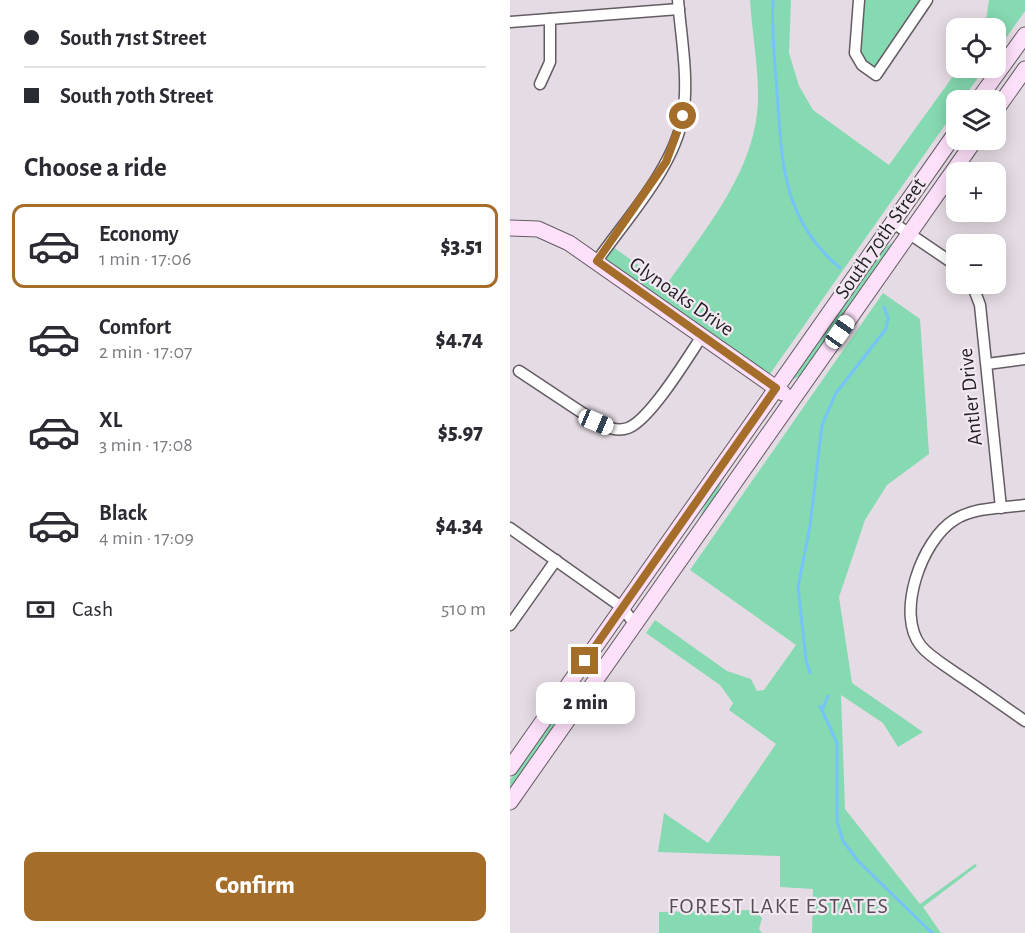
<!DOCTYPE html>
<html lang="en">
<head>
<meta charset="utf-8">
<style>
	body { margin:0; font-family:"Alegreya Sans",sans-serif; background:#f2f2f3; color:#2b2b33; height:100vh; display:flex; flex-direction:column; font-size:22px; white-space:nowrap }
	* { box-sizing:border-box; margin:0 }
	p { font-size:20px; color:#7c7c81 }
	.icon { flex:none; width:33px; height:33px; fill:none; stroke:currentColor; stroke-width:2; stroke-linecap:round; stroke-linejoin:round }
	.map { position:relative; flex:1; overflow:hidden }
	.drawer { display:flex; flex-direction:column; background:#fff; width:510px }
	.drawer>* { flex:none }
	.hud { display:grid; align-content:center; height:132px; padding:0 24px; background:#fff }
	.controls { position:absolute; left:436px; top:18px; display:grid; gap:12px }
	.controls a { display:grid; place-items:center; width:60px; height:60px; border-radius:12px; background:#fff; box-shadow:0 3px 15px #0003; font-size:30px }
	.end { position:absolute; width:27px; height:27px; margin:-14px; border:8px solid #a56d2a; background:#fff; box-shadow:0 0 0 3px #fff }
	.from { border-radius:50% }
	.bubble { position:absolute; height:42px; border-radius:12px; background:#fff; box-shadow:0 3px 15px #0003; font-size:20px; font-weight:800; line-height:42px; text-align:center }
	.car { position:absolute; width:18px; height:36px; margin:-18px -9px; border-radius:8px; box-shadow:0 0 4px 2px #0007; background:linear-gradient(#fff 24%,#345 0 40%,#fff 0 76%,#345 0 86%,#fff 0) }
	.hud b { display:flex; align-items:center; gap:21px; height:57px; font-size:22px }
	.hud b+b { border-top:2px solid #e1e1e2 }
	.hud i { width:15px; height:15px; background:#2b2b33 }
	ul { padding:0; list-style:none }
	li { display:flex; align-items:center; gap:18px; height:84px; margin:0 12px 9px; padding:0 12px; border:3px solid transparent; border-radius:12px }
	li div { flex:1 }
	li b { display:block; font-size:22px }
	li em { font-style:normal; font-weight:800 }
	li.active { border-color:#a56d2a }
	li>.icon { width:54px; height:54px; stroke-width:1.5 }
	h2 { padding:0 24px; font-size:27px; line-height:72px }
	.pay { display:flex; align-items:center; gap:15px; height:66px; padding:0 24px; font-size:22px }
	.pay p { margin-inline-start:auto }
	.primary-button { display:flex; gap:12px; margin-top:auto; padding:12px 24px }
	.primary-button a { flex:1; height:69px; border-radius:12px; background:#a56d2a; color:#fff; font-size:24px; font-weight:800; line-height:69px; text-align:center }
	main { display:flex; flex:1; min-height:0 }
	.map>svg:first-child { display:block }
	.green { fill:#85dab1 }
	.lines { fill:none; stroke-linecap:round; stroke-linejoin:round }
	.stream { stroke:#76c3f8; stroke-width:3 }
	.street-casing { stroke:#645c63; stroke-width:13 }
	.secondary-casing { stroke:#645c63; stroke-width:17 }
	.street { stroke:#fff; stroke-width:10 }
	.secondary { stroke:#fee0fa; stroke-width:15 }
	.route { stroke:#a56d2a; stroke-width:8 }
	.labels { text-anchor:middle; stroke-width:4.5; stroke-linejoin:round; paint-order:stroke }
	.street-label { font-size:21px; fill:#221f22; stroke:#f2e8f1 }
	.neighbourhood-label { font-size:22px; letter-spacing:1.5px; fill:#564d55; stroke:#f2e8f1 }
</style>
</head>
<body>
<main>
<section class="drawer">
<div class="hud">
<b><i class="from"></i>South 71st Street</b>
<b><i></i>South 70th Street</b>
</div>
<h2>Choose a ride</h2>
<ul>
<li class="active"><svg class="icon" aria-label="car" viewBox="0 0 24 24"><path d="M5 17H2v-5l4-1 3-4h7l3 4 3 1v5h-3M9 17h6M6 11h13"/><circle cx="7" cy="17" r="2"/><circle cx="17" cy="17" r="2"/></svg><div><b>Economy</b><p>1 min · 17:06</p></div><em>$3.51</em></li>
<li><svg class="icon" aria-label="car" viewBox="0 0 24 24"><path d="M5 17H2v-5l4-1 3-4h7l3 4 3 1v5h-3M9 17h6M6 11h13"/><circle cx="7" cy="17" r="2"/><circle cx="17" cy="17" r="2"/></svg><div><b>Comfort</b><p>2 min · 17:07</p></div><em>$4.74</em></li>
<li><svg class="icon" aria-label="car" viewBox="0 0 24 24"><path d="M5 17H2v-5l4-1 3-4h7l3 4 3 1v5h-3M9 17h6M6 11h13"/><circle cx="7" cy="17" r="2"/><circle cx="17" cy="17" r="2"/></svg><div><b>XL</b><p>3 min · 17:08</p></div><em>$5.97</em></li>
<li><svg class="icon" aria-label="car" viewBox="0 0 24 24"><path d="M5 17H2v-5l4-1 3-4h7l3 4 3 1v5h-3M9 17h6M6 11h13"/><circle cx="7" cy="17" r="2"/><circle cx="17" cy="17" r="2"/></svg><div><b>Black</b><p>4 min · 17:09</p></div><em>$4.34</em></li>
</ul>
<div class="pay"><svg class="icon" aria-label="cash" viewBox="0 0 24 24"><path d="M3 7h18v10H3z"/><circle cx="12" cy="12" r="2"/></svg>Cash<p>510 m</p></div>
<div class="primary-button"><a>Confirm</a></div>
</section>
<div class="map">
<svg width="515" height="933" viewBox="0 0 515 933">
	<rect width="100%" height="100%" fill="#e5dbe4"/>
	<g class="green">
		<path d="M240 0H281L279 53 289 86 303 110 379 165 449 68H475L452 100H447V108L255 381 87 261 99 244 156 285C194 231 245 172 248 102 249 69 242 33 240 0Z"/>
		<polygon points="349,0 417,0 366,75 348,60"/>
		<polygon points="479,0 515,0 515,11 486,52 486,28 475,28"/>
		<polygon points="383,242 292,374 284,379 282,378 371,251"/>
		<polygon points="373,293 410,319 419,454 377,485 355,520 329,597 342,683 413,732 388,747 373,723 331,695 335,809 410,904 465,864 467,866 413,907 431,933 302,933 303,889 270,887 270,856 148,852 154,813 198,843 266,744 219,710 223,703 210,685 136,633 145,620 217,671 241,679 247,691 254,690 286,645 180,570"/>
		<polygon points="214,475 207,495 186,526 197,500"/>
		<polygon points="56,700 40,735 0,791 0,780"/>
		<polygon points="244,910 252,918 249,929 252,933 149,933 149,912"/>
	</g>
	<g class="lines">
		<g class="stream">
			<path d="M263 0C261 31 265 62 267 92 272 163 272 219 330 268"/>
			<polyline points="300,673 296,660 288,587 300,526 312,425 326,393 376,329 378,318 374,307"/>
			<polyline points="310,706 327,743 327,821 333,841 348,861 422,933"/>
			<polyline points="313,708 318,696"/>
		</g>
		<defs>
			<g id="street">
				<polyline points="349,0 345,53 352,65 366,75 417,0"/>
				<polyline points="0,22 169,9"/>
				<polyline points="30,84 40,62 40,19"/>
				<polyline points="382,222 447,266"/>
				<path d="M87 261C116 219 165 167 173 115 179 79 171 37 168 0"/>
				<polyline points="462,284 470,305 491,508"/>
				<polyline points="477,364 515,359"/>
				<path d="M9 371 86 422C96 427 107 432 118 428 140 420 178 357 192 336"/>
				<path d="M515 505C492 508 464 507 444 520 412 540 385 614 411 646 420 657 435 665 447 674 470 689 492 705 515 721"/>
				<polyline points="0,528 113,608 125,625"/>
				<polyline points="0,625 46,560"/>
			</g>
			<g id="secondary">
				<polyline points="468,100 515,35"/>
				<polyline points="486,110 515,69"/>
				<polyline points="0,228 28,229 59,243 273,393"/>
				<polyline points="0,768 447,131"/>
				<polyline points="0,802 465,140"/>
			</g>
		</defs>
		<use href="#street" class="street-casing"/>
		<use href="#secondary" class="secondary-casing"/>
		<use href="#street" class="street"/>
		<use href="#secondary" class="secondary"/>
	</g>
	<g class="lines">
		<polyline class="route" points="75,661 266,388 87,261 156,162 173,116"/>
	</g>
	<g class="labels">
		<g class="street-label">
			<text transform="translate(370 238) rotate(-55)" y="7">South 70th Street</text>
			<text transform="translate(172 296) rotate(35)" y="7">Glynoaks Drive</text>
			<text transform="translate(460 397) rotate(-96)" y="7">Antler Drive</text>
		</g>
		<g class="neighbourhood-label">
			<text x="269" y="913">FOREST LAKE ESTATES</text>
		</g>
	</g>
</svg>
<div class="controls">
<a><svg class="icon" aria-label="locate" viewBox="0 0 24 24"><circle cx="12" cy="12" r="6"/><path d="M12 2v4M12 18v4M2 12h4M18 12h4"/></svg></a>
<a><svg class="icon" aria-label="layers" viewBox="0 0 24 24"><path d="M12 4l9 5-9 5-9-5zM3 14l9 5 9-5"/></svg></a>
<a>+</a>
<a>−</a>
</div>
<i class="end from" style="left:173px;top:116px"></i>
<i class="end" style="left:75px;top:661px"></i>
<div class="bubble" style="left:26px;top:682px;width:99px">2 min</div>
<i class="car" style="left:330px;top:332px;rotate:35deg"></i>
<i class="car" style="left:86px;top:422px;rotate:113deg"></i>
</div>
</main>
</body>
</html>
